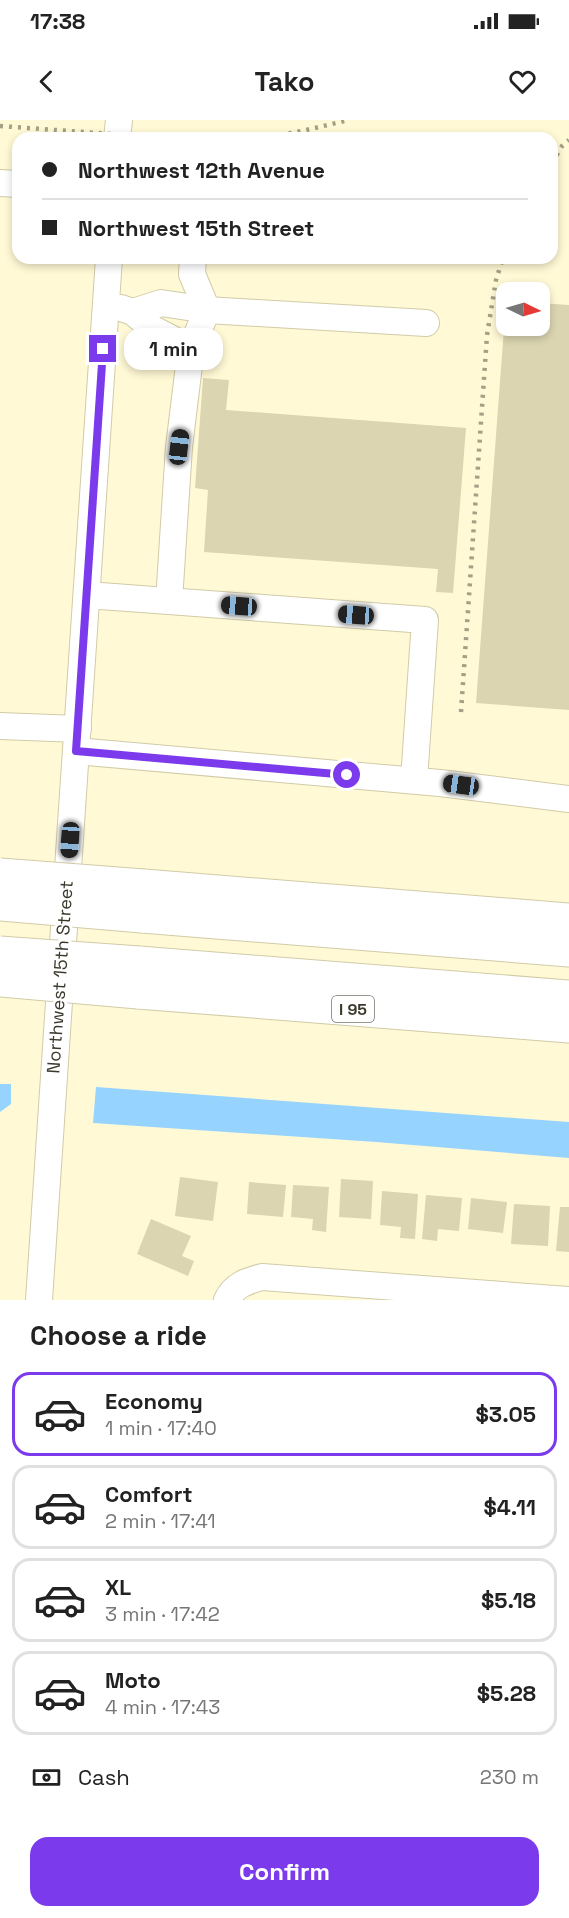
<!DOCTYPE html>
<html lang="en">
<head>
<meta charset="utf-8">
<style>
	body { margin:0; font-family:"Space Grotesk",sans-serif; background:#f2f2f2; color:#222; height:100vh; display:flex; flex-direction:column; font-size:22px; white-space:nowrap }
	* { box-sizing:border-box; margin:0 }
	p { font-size:20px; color:#767676 }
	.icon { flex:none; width:33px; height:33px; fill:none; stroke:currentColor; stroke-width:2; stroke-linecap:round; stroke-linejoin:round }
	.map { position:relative; height:1180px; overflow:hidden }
	.drawer { display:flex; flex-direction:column; background:#fff; flex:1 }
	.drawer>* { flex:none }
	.banner { position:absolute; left:12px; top:12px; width:546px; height:132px; border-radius:18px; box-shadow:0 3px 9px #0003; display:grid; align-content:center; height:132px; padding:0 30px; background:#fff }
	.needle { width:39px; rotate:95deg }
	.buttons { position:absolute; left:496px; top:162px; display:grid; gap:12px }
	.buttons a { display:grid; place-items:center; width:54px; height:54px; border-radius:12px; background:#fff; box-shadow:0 3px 9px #0003; font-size:30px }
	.end { position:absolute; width:27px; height:27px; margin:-14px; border:8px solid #7c3aed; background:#fff; box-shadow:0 0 0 3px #fff }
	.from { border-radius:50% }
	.bubble { position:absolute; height:42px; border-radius:18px; background:#fff; box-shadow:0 3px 9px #0003; font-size:20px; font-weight:700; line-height:42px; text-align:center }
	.car { position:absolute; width:18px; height:36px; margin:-18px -9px; border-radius:8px; box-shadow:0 0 4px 2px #0007; background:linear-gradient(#222 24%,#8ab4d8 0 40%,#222 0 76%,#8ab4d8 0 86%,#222 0) }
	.banner b { display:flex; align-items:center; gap:21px; height:57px; font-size:22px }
	.banner b+b { border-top:2px solid #e0e0e0 }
	.banner i { width:15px; height:15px; background:#222 }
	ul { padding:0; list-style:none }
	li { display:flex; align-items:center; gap:18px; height:84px; margin:0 12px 9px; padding:0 18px; border:3px solid #e0e0e0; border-radius:18px }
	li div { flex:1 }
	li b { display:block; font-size:22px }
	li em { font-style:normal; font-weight:700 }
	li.selected { border-color:#7c3aed }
	li>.icon { width:54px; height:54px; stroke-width:1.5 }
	h2 { padding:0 30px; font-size:27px; line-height:72px }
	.pay { display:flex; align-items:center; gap:15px; height:66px; padding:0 30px; font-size:22px }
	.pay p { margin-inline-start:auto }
	.button { display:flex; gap:12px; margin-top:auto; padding:12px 30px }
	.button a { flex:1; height:69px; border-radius:18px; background:#7c3aed; color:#fff; font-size:24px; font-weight:700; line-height:69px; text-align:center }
	.status { display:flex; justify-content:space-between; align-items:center; height:42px; padding:0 30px; background:#fff; direction:ltr }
	.status svg { height:16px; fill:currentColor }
	header { display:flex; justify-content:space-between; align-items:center; height:78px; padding:0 30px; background:#fff; font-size:27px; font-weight:700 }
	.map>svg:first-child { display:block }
	.water { fill:#96d4ff }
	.building { fill:#dbd5b1 }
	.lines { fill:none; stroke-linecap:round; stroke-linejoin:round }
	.minor-casing { stroke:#d1cba8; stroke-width:28 }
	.highway-casing { stroke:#d1cba8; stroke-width:35 }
	.minor { stroke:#fff; stroke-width:26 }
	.highway { stroke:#fff; stroke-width:33 }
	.rail { stroke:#a4a086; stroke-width:4.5; stroke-dasharray:3 6; stroke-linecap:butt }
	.highway-bridge-casing { stroke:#d1cba8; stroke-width:35; stroke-linecap:butt }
	.highway-bridge { stroke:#fff; stroke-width:33 }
	.route { stroke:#7c3aed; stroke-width:8 }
	.labels { text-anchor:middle; stroke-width:6; stroke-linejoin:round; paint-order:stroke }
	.shield { fill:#fff; stroke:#76746b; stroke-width:1.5 }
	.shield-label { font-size:16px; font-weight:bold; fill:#3b392b }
	.street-label { font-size:18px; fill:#3b392b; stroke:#fff }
</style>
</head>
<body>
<div class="status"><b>17:38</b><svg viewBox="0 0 49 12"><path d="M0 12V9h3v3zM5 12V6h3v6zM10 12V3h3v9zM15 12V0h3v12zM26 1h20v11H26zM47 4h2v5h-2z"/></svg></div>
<header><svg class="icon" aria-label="back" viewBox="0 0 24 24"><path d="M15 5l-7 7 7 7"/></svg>Tako<svg class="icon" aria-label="heart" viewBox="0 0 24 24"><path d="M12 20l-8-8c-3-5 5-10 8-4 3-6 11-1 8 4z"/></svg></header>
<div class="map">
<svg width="569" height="1180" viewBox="0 0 569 1180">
	<rect width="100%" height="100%" fill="#fff9d5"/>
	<g class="water">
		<polygon points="0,964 11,964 11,984 0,992"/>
		<polygon points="96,967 569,1002 569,1038 376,1022 93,1003"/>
	</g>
	<g class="building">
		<polygon points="540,183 569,185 569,590 476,583 505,195 507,195 507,206 540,206"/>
		<polygon points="203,258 229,260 226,290 466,308 453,473 436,472 438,449 204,432 208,370 195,368"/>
		<polygon points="180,1057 218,1062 213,1101 175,1096"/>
		<polygon points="341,1059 373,1061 371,1099 339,1097"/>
		<polygon points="249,1062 286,1065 283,1097 247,1094"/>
		<polygon points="293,1065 329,1067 326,1112 312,1110 313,1099 291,1097"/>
		<polygon points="382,1071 418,1074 415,1119 400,1118 401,1107 380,1105"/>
		<polygon points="426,1075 462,1078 459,1111 438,1109 437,1121 422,1119"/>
		<polygon points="471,1078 507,1082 503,1113 468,1109"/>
		<polygon points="514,1084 550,1086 548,1126 511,1124"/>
		<polygon points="560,1087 569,1087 569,1132 556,1131"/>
		<polygon points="151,1099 191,1116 182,1136 194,1141 188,1156 137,1134"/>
	</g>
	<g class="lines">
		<defs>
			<g id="minor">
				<polyline points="117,18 119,0"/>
				<polyline points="0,63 18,64"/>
				<polyline points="121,188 133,192 153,209 191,229"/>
				<polyline points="133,192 161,183 207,190 426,203"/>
				<polyline points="87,475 425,500 414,660"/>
				<polyline points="169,481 179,327 191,229 207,190 192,154 193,138"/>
				<polyline points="0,606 78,609"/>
				<polyline points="76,631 440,663 569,679"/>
				<polyline points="39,1180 109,138"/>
				<path d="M227 1180C234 1165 247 1161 262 1157L569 1180"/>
			</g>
			<g id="highway">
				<polyline points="144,766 569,800"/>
				<polyline points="142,796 569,830"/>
				<polyline points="139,843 569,877"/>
				<polyline points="138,872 569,906"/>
			</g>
		</defs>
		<use href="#minor" class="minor-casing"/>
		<use href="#highway" class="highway-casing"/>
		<use href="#minor" class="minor"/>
		<use href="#highway" class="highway"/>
		<g class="rail">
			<polyline points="0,6 167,18"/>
			<polyline points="262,18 302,11 349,0"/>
			<polyline points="552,43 562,26 569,20"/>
			<polyline points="461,592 487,215 496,160 503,138"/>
		</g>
		<defs>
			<g id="highway-bridge">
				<polyline points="0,755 144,766"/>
				<polyline points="0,784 142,796"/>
				<polyline points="0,833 139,843"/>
				<polyline points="0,860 138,872"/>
			</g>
		</defs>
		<use href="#highway-bridge" class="highway-bridge-casing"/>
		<use href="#highway-bridge" class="highway-bridge"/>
	</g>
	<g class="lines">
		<polyline class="route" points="103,229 76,631 347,655"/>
	</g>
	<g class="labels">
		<rect class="shield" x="332" y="876" width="42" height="26" rx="4.5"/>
		<g class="shield-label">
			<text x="353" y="895">I 95</text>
		</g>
		<g class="street-label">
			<text transform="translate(60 857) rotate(-86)" y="6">Northwest 15th Street</text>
		</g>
	</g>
</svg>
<div class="buttons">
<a><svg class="needle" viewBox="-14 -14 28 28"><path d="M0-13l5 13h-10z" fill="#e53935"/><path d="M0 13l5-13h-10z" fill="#767676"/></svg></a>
</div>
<i class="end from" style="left:347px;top:655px"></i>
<i class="end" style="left:103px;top:229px"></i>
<div class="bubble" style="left:124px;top:208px;width:99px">1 min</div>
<i class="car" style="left:179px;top:327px;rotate:7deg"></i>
<i class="car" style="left:239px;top:486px;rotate:274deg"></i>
<i class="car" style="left:356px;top:495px;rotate:274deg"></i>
<i class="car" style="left:461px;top:665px;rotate:278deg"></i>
<i class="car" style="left:70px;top:720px;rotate:184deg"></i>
<div class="banner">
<b><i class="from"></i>Northwest 12th Avenue</b>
<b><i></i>Northwest 15th Street</b>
</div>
</div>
<section class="drawer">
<h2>Choose a ride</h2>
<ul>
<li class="selected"><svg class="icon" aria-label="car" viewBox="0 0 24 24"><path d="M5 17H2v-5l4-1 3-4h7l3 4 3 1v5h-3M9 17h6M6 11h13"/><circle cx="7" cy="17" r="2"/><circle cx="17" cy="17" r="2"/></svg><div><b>Economy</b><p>1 min · 17:40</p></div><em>$3.05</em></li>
<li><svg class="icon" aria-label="car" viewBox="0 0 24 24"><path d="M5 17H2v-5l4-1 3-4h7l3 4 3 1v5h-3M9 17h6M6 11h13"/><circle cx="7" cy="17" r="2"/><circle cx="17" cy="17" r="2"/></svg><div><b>Comfort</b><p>2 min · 17:41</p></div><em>$4.11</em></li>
<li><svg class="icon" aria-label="car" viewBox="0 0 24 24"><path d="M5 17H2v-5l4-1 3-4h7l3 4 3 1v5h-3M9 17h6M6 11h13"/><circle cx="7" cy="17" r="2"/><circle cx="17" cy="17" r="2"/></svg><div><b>XL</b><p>3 min · 17:42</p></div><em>$5.18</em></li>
<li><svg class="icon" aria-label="car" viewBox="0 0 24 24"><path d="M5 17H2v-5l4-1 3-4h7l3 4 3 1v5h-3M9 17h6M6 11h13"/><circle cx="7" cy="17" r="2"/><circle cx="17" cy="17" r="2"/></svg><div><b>Moto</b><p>4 min · 17:43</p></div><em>$5.28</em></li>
</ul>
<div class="pay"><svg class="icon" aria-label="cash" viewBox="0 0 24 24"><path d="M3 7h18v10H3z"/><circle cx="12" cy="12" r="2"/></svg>Cash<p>230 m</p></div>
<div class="button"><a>Confirm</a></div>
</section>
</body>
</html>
